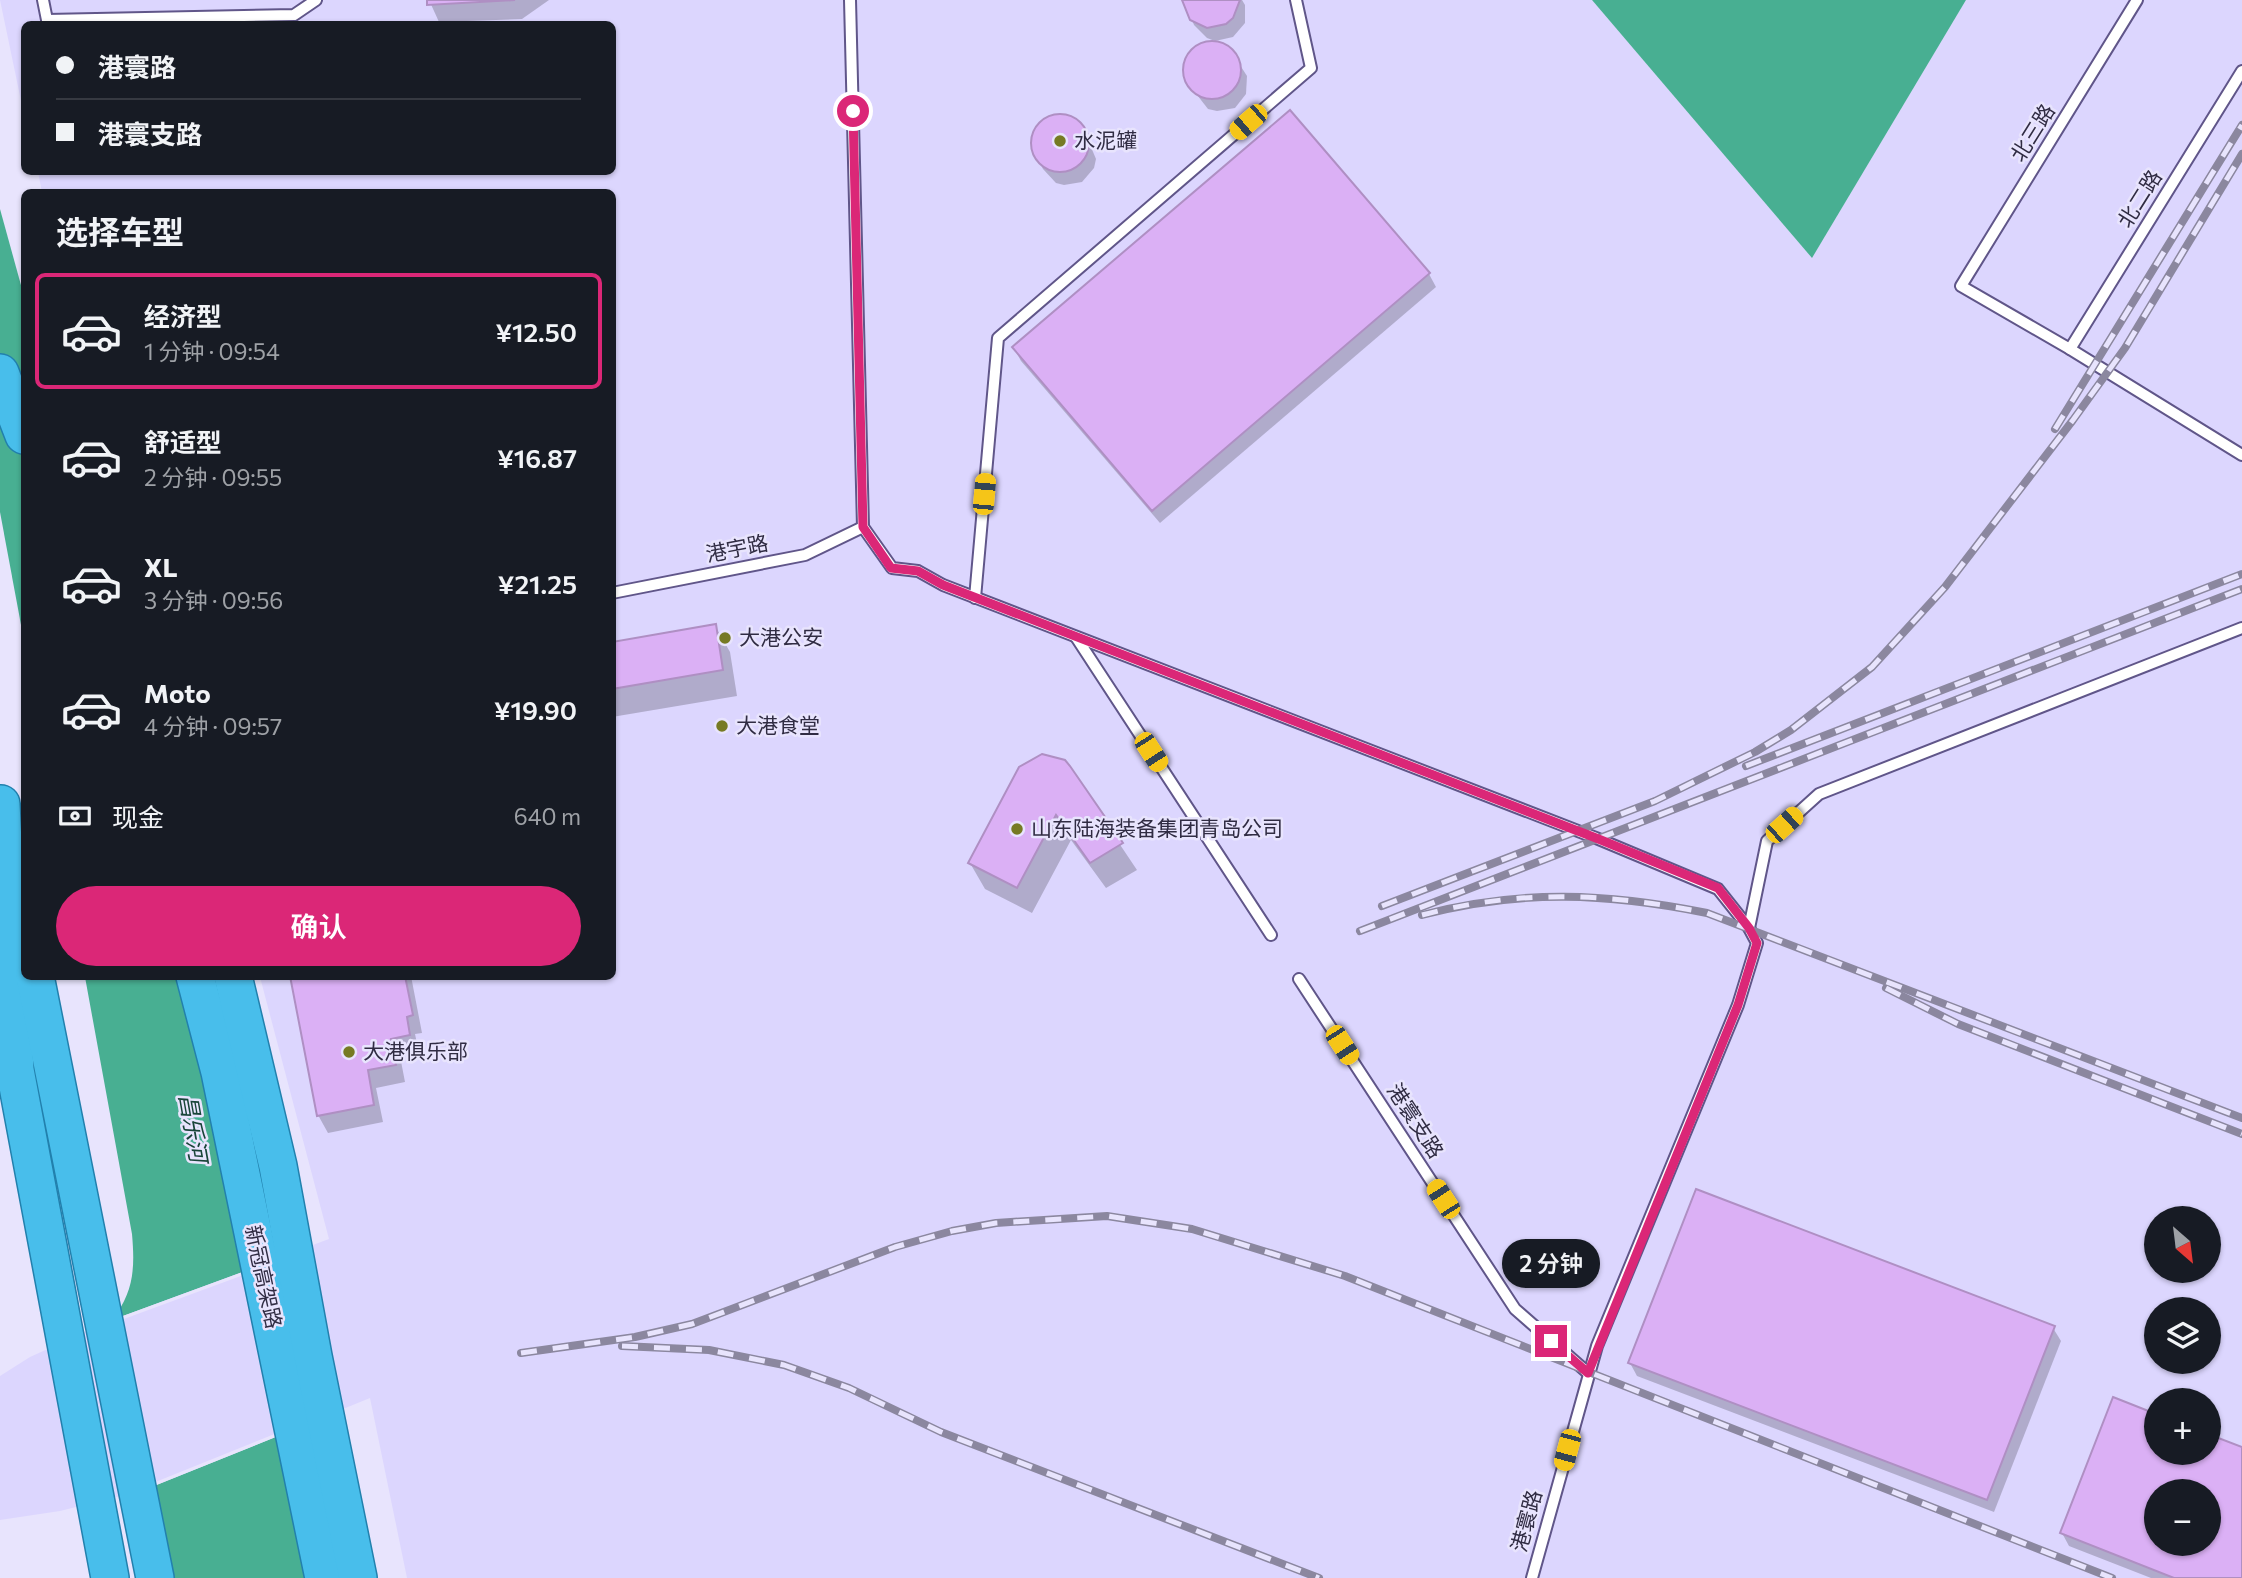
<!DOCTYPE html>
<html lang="zh">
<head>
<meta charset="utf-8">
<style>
	body { margin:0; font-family:Commissioner,"Noto Sans SC",sans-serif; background:#242831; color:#f1f3f6; height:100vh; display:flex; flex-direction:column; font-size:26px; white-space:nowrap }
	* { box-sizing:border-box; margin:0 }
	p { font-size:23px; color:#9ea1a6 }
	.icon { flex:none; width:38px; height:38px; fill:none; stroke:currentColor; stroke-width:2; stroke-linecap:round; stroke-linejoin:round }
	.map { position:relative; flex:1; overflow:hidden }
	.drawer { position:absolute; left:21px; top:189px; width:595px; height:791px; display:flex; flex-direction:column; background:#171b24; border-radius:10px; box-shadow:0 2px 5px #0004 }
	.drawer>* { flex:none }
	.guide { position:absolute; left:21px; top:21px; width:595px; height:154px; border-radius:10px; box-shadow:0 2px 5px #0004; display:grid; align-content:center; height:154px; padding:0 35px; background:#171b24 }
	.needle { width:46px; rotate:152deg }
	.buttons { position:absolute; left:2144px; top:1206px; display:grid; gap:14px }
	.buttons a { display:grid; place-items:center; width:77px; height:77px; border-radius:50%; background:#171b24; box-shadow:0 2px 5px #0004; font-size:35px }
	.end { position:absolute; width:32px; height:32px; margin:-16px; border:9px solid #db2777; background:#fff; box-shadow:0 0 0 4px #fff }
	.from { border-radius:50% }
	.bubble { position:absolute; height:49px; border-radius:24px; background:#171b24; box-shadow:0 2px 5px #0004; font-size:23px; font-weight:600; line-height:49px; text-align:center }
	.car { position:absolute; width:21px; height:42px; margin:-21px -10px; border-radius:9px; box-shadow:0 0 5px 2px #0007; background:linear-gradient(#f5c518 24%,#345 0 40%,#f5c518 0 76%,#345 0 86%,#f5c518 0) }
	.guide b { display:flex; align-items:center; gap:24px; height:66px; font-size:26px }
	.guide b+b { border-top:2px solid #363941 }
	.guide i { width:18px; height:18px; background:#f1f3f6 }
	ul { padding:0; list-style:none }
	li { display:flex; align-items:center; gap:21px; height:116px; margin:0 14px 10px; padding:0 21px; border:4px solid transparent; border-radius:10px }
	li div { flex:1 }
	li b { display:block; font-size:26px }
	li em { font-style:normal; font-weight:600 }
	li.on { border-color:#db2777 }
	li>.icon { width:63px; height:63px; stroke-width:1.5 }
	h2 { padding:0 35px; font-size:32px; line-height:84px }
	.pay { display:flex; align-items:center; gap:18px; height:77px; padding:0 35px; font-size:26px }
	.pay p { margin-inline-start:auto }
	.primary-button { display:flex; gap:14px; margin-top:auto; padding:14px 35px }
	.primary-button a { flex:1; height:80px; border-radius:42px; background:#db2777; color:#fff; font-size:28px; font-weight:600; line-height:80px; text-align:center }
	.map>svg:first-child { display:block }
	.built { fill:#dcd6fe; fill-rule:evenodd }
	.water { fill:#48af92 }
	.pier { fill:#e8e4fd }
	.shadow { fill:#0003; fill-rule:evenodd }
	.building { fill:#dbb0f5; stroke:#af8fc3; stroke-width:2; fill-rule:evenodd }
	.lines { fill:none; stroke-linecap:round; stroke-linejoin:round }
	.service-casing { stroke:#605689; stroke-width:14 }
	.trunk-casing { stroke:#2280ad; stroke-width:40 }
	.service { stroke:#fff; stroke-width:10 }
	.trunk { stroke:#48beeb; stroke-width:37 }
	.rail-casing { stroke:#8b879f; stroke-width:8 }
	.rail { stroke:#e8e4fd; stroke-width:5; stroke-dasharray:16; stroke-linecap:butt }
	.route { stroke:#db2777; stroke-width:9 }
	.poi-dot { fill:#767a23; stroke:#e8e4fd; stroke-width:2.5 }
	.labels { text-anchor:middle; stroke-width:5; stroke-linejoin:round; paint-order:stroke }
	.street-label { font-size:21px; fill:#302c43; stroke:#e8e4fd }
	.poi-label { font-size:21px; fill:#302c43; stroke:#e8e4fd; text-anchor:start }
	.water-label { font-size:23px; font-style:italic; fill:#184438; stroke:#e8e4fd }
</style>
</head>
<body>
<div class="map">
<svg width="2242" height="1578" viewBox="0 0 2242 1578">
	<rect width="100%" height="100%" fill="#e8e4fd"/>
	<path class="built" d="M0 0H1592L1812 258 1966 0H2242V1578H407L370 1398 144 1490 60 1511 0 1520V1376L30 1357 112 1320 329 1239 260 977 612 976V192H42L38 172H612V24H24V115ZM2156 1218H2208V1270H2156ZM2156 1309H2208V1362H2156ZM2156 1400H2208V1452H2156ZM2156 1491H2208V1544H2156Z"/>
	<g class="water">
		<polygon points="1592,0 1966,0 1812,258"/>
		<polygon points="0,209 24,296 24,641 0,512"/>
		<path d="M85 977H195L248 1270 112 1320C134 1292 135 1268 132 1234Z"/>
		<polygon points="283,1434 312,1578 161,1578 144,1490"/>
	</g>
	<g class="pier">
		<polygon points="248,1270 249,1273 113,1323 112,1320"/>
		<polygon points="282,1431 283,1434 144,1490 143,1487"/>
	</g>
	<g class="shadow">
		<polygon points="429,0 549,0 522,19 439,22"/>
		<polygon points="1184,0 1242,0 1245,5 1245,23 1233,37 1215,41 1207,38 1194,25"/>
		<polygon points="1211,42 1229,48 1247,76 1246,94 1235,108 1217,111 1208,109 1187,82 1185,64 1195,49"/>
		<polygon points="1290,113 1429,274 1436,287 1160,523 1021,361 1014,348"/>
		<polygon points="1068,117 1083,128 1096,159 1094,168 1082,182 1064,185 1056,183 1043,169 1032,147 1036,129 1050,118"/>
		<polygon points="715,626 730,652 737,696 612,717 612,644"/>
		<polygon points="1068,767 1137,870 1106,888 1071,840 1032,913 985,889 970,863"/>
		<polygon points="292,976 411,976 422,1033 415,1034 419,1053 400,1056 405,1082 376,1088 383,1122 328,1133 318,1115"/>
		<polygon points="2053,1328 2061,1341 1994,1512 1637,1376 1630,1363"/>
		<path d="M2156 1416V1452L2242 1449V1578H2151L2069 1546 2062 1533ZM2156 1491H2208V1544H2156Z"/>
	</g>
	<g class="building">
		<polygon points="427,0 515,0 427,5"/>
		<polygon points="1182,0 1240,0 1233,18 1226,24 1207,28 1190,20"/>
		<circle cx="1212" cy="70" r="29"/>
		<polygon points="1290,110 1430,273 1152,511 1012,347"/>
		<circle cx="1060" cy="143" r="29"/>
		<polygon points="716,624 723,670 612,689 612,642"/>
		<polygon points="1042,754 1065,760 1070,766 1123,843 1090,863 1056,815 1017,888 968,863 1019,767"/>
		<polygon points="290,976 405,976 413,1015 407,1017 410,1035 391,1039 396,1065 368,1070 374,1105 317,1116"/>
		<polygon points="1696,1189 2055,1326 1987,1500 1628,1363"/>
		<path d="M2113 1397 2156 1414V1452H2208V1434L2242 1447V1578H2174L2060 1533ZM2156 1491H2208V1544H2156Z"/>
	</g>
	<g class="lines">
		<defs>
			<g id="service">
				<polyline points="43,0 47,20 294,15 316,0"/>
				<polyline points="850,0 863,527 892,568 918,571 943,585 1596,838 1718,889 1749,928 1757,943 1738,1005 1597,1346 1532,1578"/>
				<polyline points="2137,0 1961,286 2070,349 2242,455"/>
				<polyline points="2070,349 2242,71"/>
				<polyline points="612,593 805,555 863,527"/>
				<polyline points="975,598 998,338 1311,68 1296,0"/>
				<polyline points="1076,637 1271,935"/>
				<polyline points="1749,928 1767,841 1819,794 2242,628"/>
				<polyline points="1299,979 1515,1309 1588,1373"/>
			</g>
			<g id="trunk">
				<polyline points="0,373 24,435"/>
				<polyline points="1,804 15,1070 110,1578"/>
				<polyline points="35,976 155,1578"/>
				<polyline points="195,976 220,1072 324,1578"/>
				<polyline points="233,976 278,1166 313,1356 358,1578"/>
			</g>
		</defs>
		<use href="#service" class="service-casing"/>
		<use href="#trunk" class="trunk-casing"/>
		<use href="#service" class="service"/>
		<use href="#trunk" class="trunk"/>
		<defs>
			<g id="rail">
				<polyline points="2055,429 2242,125"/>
				<polyline points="1746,766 2242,574"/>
				<polyline points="1382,906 1655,801 1755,752 1791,730 1872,667 1945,587 2073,420 2125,348 2242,154"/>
				<path d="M1422 915C1520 889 1608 893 1707 913L2242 1118"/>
				<polyline points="1360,931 2242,589"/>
				<polyline points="1886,988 1958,1024 2242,1134"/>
				<polyline points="622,1346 709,1350 784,1365 849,1388 941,1432 1319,1578"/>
				<polyline points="521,1353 635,1337 692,1324 895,1247 952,1231 996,1223 1107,1216 1192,1229 1345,1276 2112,1578"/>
			</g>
		</defs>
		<use href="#rail" class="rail-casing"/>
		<use href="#rail" class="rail"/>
	</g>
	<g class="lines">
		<polyline class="route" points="853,111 863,527 891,568 918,571 943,585 1596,838 1718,888 1749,928 1757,943 1738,1005 1588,1373 1551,1341"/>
	</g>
	<g class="poi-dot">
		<circle cx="1060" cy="141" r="7"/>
		<circle cx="725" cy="638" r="7"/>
		<circle cx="722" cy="726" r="7"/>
		<circle cx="1017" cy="829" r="7"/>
		<circle cx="349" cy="1052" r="7"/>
	</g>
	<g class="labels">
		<g class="street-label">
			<text transform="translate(2033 133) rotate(-58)" y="7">北三路</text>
			<text transform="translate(2140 199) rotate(-58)" y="7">北二路</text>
			<text transform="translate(737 549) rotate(-11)" y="7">港宇路</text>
			<text transform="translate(1415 1121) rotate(57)" y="7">港寰支路</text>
			<text transform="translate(263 1277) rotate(78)" y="7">新冠高架路</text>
			<text transform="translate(1527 1521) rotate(-75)" y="7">港寰路</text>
		</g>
		<g class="poi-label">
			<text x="1074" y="148">水泥罐</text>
			<text x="739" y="645">大港公安</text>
			<text x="736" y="733">大港食堂</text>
			<text x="1031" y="836">山东陆海装备集团青岛公司</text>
			<text x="363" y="1059">大港俱乐部</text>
		</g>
		<g class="water-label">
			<text transform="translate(193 1128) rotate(80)" y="8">昌乐河</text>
		</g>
	</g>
</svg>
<div class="buttons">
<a><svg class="needle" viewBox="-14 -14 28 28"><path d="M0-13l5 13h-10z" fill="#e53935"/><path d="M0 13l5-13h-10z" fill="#9ea1a6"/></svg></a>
<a><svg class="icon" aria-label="layers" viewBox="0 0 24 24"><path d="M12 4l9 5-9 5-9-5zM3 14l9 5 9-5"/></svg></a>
<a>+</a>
<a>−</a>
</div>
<i class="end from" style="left:853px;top:111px"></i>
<i class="end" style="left:1551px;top:1341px"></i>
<div class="bubble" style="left:1502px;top:1239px;width:98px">2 分钟</div>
<i class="car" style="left:1248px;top:122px;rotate:229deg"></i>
<i class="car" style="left:984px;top:494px;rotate:5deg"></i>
<i class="car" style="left:1151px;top:752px;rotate:147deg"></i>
<i class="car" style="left:1784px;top:825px;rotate:48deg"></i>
<i class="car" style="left:1342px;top:1045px;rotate:147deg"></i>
<i class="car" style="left:1443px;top:1199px;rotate:327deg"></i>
<i class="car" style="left:1567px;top:1450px;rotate:195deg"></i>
<div class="guide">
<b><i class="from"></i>港寰路</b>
<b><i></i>港寰支路</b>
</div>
<section class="drawer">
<h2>选择车型</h2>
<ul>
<li class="on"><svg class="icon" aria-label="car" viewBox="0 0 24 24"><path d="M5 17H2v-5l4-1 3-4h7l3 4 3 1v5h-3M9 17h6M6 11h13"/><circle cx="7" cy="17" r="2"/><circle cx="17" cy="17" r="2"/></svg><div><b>经济型</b><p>1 分钟 · 09:54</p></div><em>¥12.50</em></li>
<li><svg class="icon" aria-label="car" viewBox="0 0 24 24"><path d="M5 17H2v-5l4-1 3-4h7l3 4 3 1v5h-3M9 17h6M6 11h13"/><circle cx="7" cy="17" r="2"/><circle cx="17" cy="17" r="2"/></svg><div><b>舒适型</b><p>2 分钟 · 09:55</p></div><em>¥16.87</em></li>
<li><svg class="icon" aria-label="car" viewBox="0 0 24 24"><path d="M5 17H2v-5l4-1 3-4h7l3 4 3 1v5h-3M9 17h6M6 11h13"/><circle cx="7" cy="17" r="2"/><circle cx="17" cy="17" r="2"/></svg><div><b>XL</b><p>3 分钟 · 09:56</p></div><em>¥21.25</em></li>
<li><svg class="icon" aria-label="car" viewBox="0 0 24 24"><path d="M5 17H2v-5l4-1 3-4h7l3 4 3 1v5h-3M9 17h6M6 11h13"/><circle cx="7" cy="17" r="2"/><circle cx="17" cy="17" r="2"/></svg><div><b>Moto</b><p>4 分钟 · 09:57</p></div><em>¥19.90</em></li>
</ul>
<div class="pay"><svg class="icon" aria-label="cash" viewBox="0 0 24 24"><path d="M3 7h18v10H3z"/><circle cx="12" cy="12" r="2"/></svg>现金<p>640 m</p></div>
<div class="primary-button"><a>确认</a></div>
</section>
</div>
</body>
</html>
